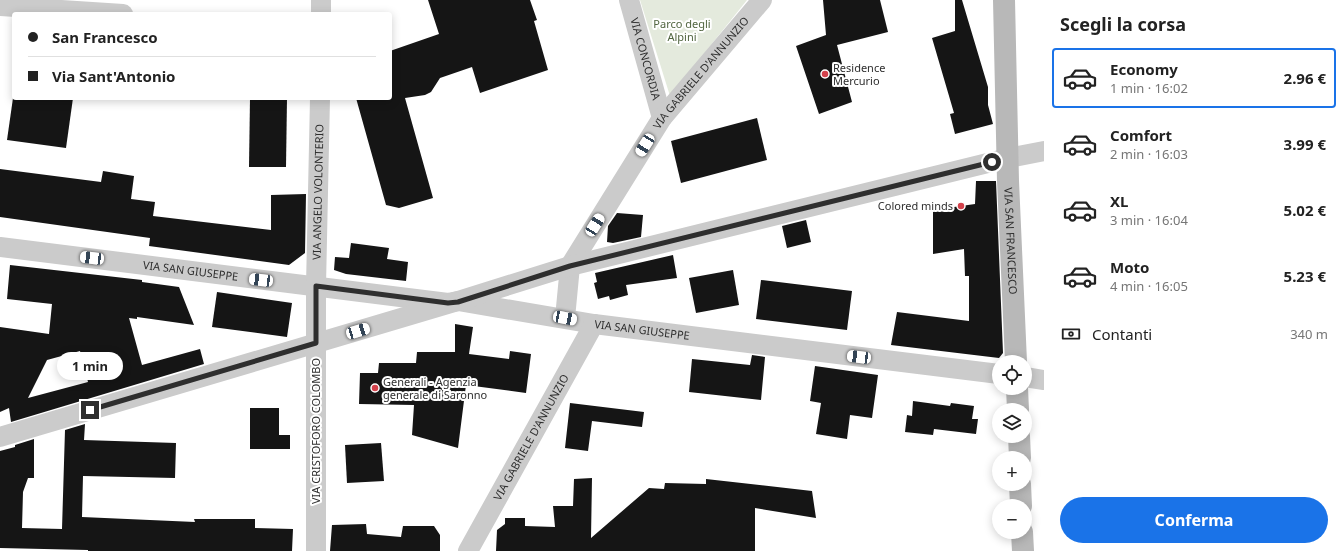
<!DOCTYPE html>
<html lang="it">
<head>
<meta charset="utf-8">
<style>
	body { margin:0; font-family:"Noto Sans",sans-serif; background:#f2f2f2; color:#222; height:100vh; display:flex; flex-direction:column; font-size:15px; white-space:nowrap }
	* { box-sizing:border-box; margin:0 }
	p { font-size:13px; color:#767676 }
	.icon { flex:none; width:22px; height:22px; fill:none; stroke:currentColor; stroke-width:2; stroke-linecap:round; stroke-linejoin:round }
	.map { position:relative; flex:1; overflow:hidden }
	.details { display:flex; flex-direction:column; background:#fff; width:300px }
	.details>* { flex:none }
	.banner { position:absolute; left:12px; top:12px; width:380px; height:88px; border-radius:4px; box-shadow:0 2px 10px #0003; display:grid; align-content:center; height:88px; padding:0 16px; background:#fff }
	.buttons { position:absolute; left:992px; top:355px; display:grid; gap:8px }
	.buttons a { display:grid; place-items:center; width:40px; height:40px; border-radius:50%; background:#fff; box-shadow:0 2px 10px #0003; font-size:20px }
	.end { position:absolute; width:18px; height:18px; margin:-9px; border:5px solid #2e2e2e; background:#fff; box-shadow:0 0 0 2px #fff }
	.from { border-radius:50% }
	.bubble { position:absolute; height:28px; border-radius:14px; background:#fff; box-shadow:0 2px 10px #0003; font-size:13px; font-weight:700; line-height:28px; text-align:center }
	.car { position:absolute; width:12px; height:24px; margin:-12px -6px; border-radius:5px; box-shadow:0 0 3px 1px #0007; background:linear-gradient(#fff 24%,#345 0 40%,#fff 0 76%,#345 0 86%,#fff 0) }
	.banner b { display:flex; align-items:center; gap:14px; height:38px; font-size:15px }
	.banner b+b { border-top:1px solid #e0e0e0 }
	.banner i { width:10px; height:10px; background:#222 }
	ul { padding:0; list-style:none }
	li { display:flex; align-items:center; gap:12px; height:60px; margin:0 8px 6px; padding:0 8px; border:2px solid transparent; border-radius:4px }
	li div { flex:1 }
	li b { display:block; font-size:15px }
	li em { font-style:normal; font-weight:700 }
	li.on { border-color:#1a73e8 }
	li>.icon { width:36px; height:36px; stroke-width:1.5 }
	h2 { padding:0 16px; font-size:18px; line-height:48px }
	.pay { display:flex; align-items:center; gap:10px; height:44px; padding:0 16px; font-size:15px }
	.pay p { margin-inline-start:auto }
	.primary-button { display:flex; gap:8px; margin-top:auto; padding:8px 16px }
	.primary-button a { flex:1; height:46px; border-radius:24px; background:#1a73e8; color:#fff; font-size:16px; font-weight:700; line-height:46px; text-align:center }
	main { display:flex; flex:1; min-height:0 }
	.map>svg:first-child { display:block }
	.green { fill:#e4eadd }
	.building { fill:#151515; fill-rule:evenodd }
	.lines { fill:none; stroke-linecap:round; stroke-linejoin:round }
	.street { stroke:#cbcbcb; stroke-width:20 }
	.secondary { stroke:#b8b8b8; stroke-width:22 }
	.route { stroke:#2e2e2e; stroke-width:5 }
	.poi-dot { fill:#d3414b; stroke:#fff; stroke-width:1.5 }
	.labels { text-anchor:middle; stroke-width:4; stroke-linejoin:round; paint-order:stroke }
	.park-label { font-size:11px; fill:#516540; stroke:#fff }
	.street-label { font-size:11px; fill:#2e2e2e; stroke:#fff }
	.poi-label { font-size:11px; fill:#2e2e2e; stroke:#fff; text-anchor:start }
</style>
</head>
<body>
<main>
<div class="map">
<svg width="1044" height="551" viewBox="0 0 1044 551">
	<rect width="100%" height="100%" fill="#fff"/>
	<polygon class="green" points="640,0 747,0 670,96"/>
	<g class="building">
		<polygon points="428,0 530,0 537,20 534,21 548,70 480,93 472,67 440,78 431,92 425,95 405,98 433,198 399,208 386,205 356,98 390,98 390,51 439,34"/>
		<polygon points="823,0 880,0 888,32 837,45 852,102 819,114 796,46 826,35"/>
		<polygon points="955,0 962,0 988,87 988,105 993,124 955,134 950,114 954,113 932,38 955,31"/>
		<polygon points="13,98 73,98 66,148 7,140"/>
		<polygon points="250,98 287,98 286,167 249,167"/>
		<polygon points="757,118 767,160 681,183 671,141"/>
		<polygon points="0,169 101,182 103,171 134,176 131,199 155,202 153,216 271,230 271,195 306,194 305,253 289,265 149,246 150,238 0,217"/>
		<polygon points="976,181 996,181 1003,353 999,358 891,345 897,312 969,321 969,276 965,276 964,249 933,254 933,210 975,204"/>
		<polygon points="617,213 643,215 641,237 613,243 607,242 608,226"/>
		<polygon points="806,220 811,242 787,248 782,226"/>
		<polygon points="351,243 389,248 387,259 408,262 406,281 346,274 334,270 335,257 349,258"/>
		<polygon points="673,255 677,278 626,285 628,295 610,300 609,296 598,299 594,283 597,282 595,273"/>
		<path d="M10 265 142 280V282L179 287 194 325 137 317V319L129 318 142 365 200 349 204 364 11 422 9 408 0 412V327L49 334 52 304 7 299ZM80 351 88 382 28 398 47 360Z"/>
		<polygon points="733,270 739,305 696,313 689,278"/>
		<polygon points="761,280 852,291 847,330 756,319"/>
		<polygon points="217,292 292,303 287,337 212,327"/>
		<polygon points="455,324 473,327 469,354 509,359 510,351 531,354 526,393 466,385 458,448 412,435 414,405 359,404 360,373 378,373 379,363 416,363 417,352 455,352"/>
		<polygon points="752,355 765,357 761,400 689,392 692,359 750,365"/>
		<polygon points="815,366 878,375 872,418 850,415 847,439 816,434 821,403 810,401"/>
		<polygon points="913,401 950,406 951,403 974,406 972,419 978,419 976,434 934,429 933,435 905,432 907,415 912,416"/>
		<polygon points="570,403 644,412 642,427 592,421 588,451 565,448"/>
		<polygon points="250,408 279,408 279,435 290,435 290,449 250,449"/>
		<polygon points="85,424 84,440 176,443 175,478 83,476 82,517 195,522 194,519 255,519 255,528 293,529 292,551 88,551 88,550 0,548 0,451 15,447 15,445 34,439 34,478 28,478 23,492 22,528 62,529 65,430"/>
		<polygon points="381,443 384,481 347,483 345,445"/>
		<polygon points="592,478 591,538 649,488 664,489 665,483 706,484 706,479 812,491 816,518 755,508 755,551 496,551 497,530 505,524 505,518 525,518 525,526 555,527 553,506 573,506 574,479"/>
		<polygon points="366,524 367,534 401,537 403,526 434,526 440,535 440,551 330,551 332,525"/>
	</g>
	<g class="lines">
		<g class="street">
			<polyline points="321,0 321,14"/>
			<path id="s1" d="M629 0 662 118"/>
			<polyline points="0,6 123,14"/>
			<path id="s2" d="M0 247 448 303 458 301 594 324 999 374"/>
			<path id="s3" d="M565 318 570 266 662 118 762 0"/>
			<polyline points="1025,377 1044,380"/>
			<polyline points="0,437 458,301 570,266 1008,158 1044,151"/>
			<path id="s4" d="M316 551V286L320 98"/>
			<path id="s5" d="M468 551 594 324"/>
		</g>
		<g class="secondary">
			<path id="s6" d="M1004 0 1008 181 1016 362"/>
			<polyline points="1017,388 1018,410"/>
			<polyline points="1019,436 1020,458"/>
			<polyline points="1020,484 1021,506"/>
			<polyline points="1022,532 1023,551"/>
		</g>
	</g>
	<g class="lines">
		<polyline class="route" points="90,410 316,343 316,286 448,303 458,302 570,266 992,162"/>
	</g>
	<g class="poi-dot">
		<circle cx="825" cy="74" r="4"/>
		<circle cx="961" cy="206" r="4"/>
		<circle cx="375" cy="388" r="4"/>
	</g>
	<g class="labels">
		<g class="park-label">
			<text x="682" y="28">Parco degli<tspan x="682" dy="13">Alpini</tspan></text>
		</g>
		<g class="street-label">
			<text dy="4" stroke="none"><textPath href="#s1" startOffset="61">VIA CONCORDIA</textPath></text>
			<text dy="4" stroke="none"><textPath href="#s3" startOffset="286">VIA GABRIELE D'ANNUNZIO</textPath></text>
			<text dy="4" stroke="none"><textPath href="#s4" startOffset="359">VIA ANGELO VOLONTERIO</textPath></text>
			<text dy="4" stroke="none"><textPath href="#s6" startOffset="241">VIA SAN FRANCESCO</textPath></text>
			<text dy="4" stroke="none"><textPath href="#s2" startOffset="192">VIA SAN GIUSEPPE</textPath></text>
			<text dy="4" stroke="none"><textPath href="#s2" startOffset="648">VIA SAN GIUSEPPE</textPath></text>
			<text transform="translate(316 431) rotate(-90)" y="4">VIA CRISTOFORO COLOMBO</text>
			<text dy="4" stroke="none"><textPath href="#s5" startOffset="130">VIA GABRIELE D'ANNUNZIO</textPath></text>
		</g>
		<g class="poi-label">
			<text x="833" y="72">Residence<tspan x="833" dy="13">Mercurio</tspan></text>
			<text x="953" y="210" text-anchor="end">Colored minds</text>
			<text x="383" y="386">Generali - Agenzia<tspan x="383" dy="13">generale di Saronno</tspan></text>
		</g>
	</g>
</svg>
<div class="buttons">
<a><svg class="icon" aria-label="locate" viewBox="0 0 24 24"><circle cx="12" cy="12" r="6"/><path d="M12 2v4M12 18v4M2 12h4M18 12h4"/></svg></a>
<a><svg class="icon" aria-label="layers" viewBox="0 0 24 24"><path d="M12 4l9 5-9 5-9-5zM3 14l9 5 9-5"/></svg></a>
<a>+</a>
<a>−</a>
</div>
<i class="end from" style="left:992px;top:162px"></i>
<i class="end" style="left:90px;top:410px"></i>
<div class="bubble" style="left:57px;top:352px;width:66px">1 min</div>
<i class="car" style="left:645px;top:145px;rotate:212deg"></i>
<i class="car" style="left:595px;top:225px;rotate:32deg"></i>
<i class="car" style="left:92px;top:258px;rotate:277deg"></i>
<i class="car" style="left:261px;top:280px;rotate:277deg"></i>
<i class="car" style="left:565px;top:318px;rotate:101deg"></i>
<i class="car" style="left:358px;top:331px;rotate:73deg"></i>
<i class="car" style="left:859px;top:357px;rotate:277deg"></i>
<div class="banner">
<b><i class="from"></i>San Francesco</b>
<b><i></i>Via Sant'Antonio</b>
</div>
</div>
<section class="details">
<h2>Scegli la corsa</h2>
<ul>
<li class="on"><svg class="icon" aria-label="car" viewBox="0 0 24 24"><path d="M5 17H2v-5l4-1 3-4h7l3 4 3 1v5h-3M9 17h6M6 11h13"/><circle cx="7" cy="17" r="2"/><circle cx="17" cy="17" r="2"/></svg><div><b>Economy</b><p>1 min · 16:02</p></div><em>2.96 €</em></li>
<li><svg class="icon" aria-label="car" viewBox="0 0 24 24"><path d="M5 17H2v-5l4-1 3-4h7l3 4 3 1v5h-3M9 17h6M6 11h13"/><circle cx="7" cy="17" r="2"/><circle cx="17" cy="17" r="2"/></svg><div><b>Comfort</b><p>2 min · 16:03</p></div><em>3.99 €</em></li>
<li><svg class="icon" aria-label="car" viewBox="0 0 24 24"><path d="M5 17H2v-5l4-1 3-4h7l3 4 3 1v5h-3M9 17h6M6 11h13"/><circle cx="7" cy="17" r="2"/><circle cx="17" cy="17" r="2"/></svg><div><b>XL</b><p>3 min · 16:04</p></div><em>5.02 €</em></li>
<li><svg class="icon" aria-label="car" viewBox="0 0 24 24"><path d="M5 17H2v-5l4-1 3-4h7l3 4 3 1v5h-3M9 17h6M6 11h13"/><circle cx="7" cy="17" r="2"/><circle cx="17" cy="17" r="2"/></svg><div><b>Moto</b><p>4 min · 16:05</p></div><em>5.23 €</em></li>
</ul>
<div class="pay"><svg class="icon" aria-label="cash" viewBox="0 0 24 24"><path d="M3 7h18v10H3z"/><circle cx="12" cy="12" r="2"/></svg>Contanti<p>340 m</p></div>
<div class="primary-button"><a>Conferma</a></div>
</section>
</main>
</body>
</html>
